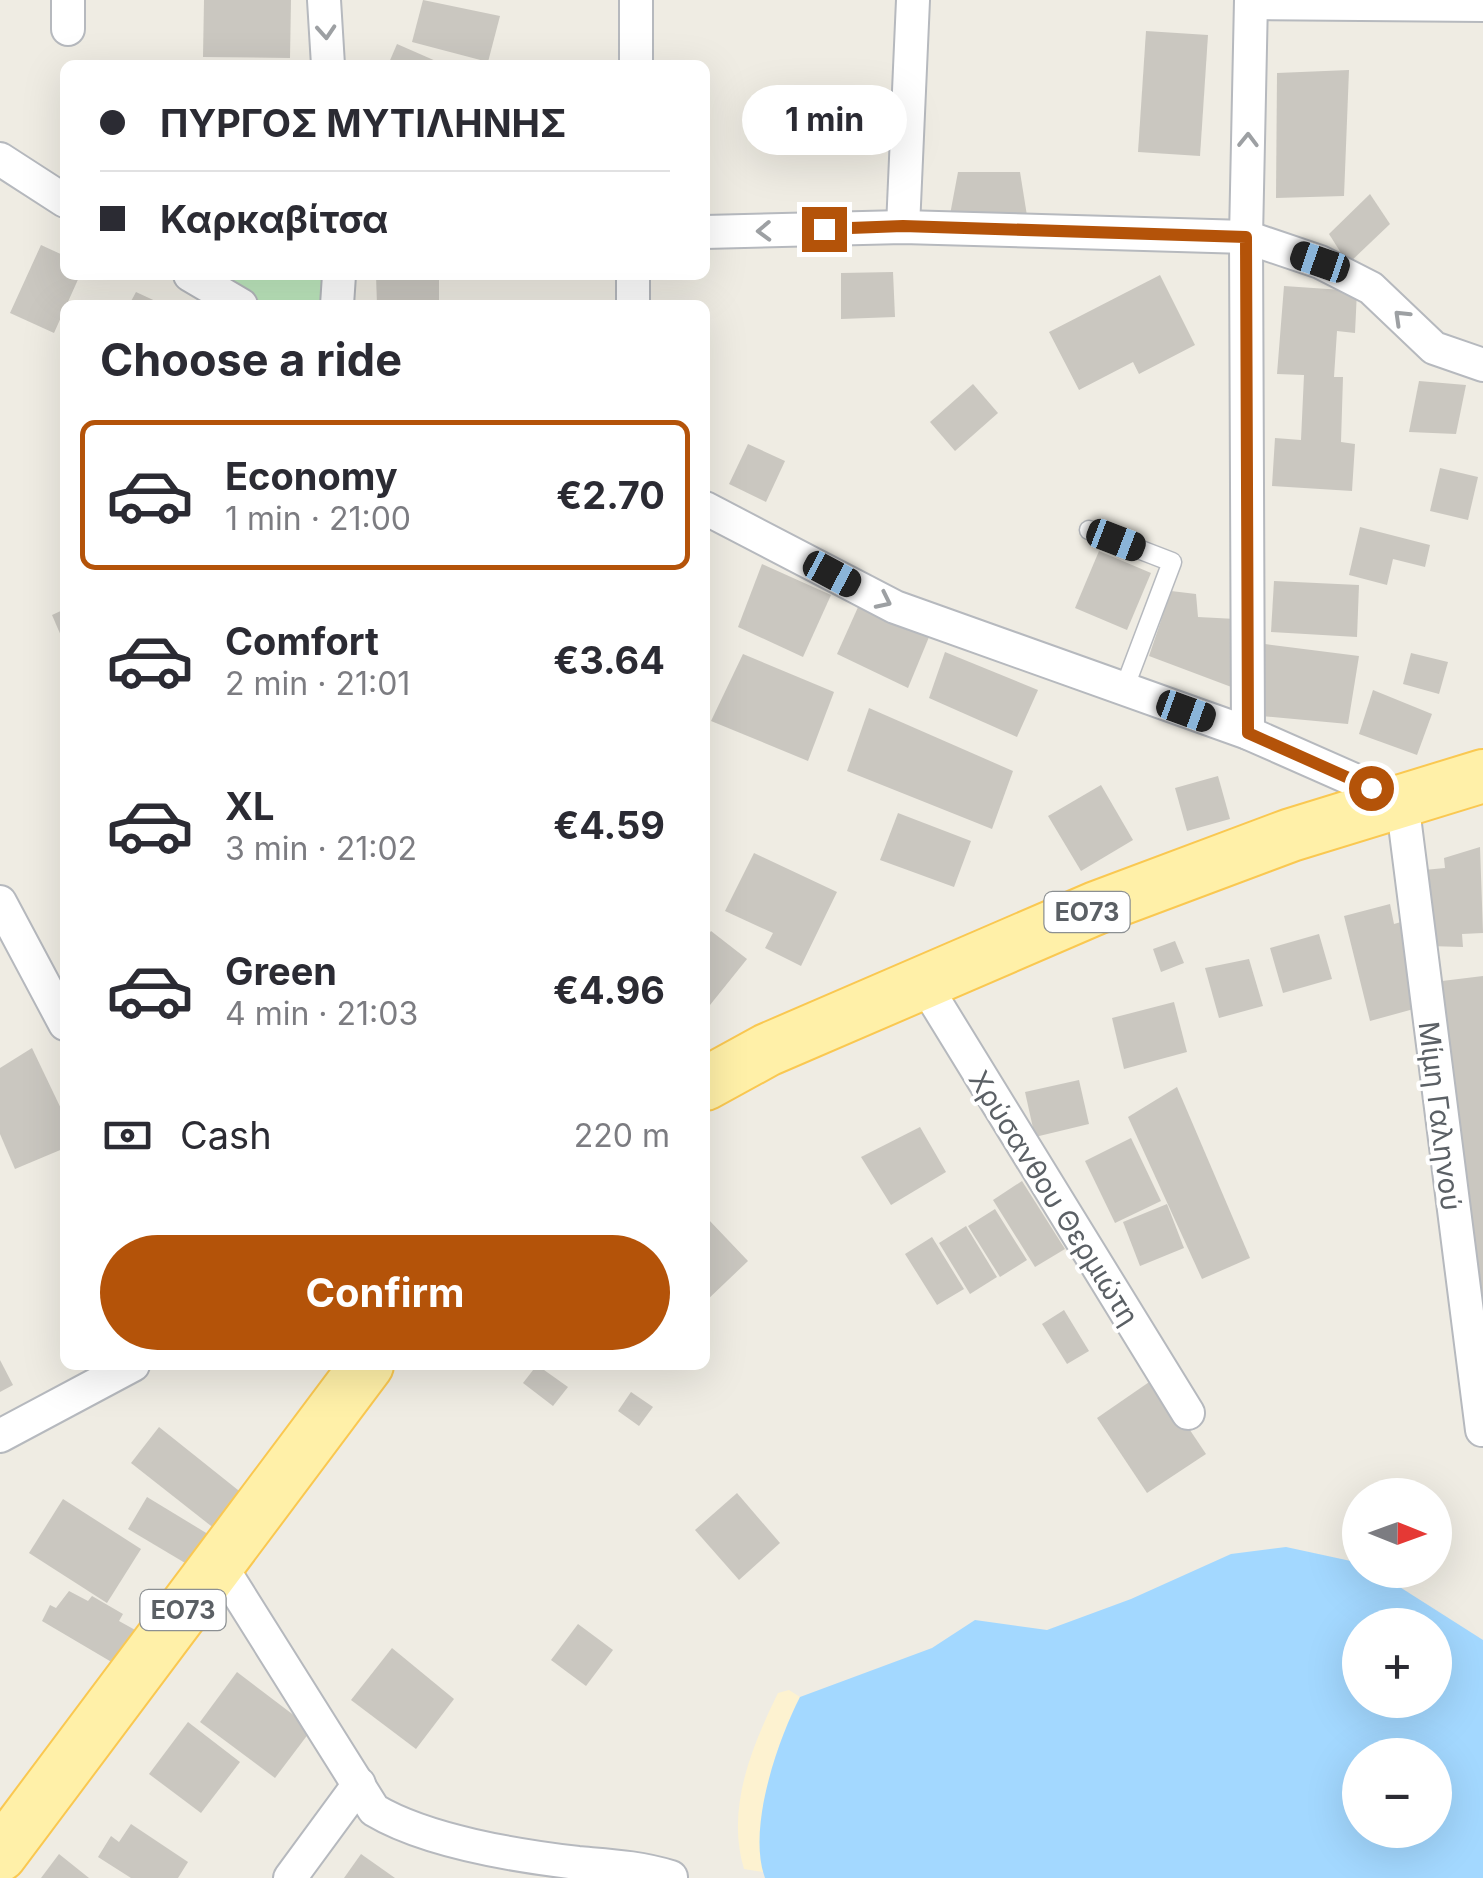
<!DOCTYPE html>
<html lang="en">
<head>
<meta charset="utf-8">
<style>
	body { margin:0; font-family:Inter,sans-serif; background:#f2f2f3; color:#2b2b33; height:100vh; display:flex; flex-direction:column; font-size:38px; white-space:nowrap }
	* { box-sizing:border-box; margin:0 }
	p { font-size:32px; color:#7c7c81 }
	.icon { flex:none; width:55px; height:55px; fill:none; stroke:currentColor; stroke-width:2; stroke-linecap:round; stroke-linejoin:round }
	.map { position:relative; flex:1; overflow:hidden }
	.panel { position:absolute; left:60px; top:300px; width:650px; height:1070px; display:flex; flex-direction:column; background:#fff; border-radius:15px; box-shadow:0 10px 40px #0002 }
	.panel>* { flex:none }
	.top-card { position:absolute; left:60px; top:60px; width:650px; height:220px; border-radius:15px; box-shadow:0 10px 40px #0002; display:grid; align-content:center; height:220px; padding:0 40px; background:#fff }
	.needle { width:65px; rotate:91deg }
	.tools { position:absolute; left:1342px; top:1478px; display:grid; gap:20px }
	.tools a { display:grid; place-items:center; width:110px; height:110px; border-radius:50%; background:#fff; box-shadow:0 10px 40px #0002; font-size:50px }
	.end { position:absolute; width:45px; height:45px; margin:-22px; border:12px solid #b45309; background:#fff; box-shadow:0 0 0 5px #fff }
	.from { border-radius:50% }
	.bubble { position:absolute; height:70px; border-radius:35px; background:#fff; box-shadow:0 10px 40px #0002; font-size:32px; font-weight:700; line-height:70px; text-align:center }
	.car { position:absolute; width:30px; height:60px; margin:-30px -15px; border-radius:12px; box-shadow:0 0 8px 2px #0007; background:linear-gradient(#222 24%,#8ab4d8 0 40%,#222 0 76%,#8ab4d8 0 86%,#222 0) }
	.top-card b { display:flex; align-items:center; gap:35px; height:95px; font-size:38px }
	.top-card b+b { border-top:2px solid #e1e1e2 }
	.top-card i { width:25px; height:25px; background:#2b2b33 }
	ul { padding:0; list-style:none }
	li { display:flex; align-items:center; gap:30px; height:150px; margin:0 20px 15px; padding:0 20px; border:5px solid transparent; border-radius:15px }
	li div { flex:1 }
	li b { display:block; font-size:38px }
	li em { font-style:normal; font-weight:700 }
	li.active { border-color:#b45309 }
	li>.icon { width:90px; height:90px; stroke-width:1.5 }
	h2 { padding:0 40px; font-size:45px; line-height:120px }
	.pay { display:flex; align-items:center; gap:25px; height:110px; padding:0 40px; font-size:38px }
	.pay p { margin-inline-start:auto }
	.action { display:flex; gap:20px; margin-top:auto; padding:20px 40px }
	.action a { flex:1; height:115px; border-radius:60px; background:#b45309; color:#fff; font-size:40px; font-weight:700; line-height:115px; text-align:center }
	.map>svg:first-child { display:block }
	.green { fill:#bee8be }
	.sand { fill:#fdf2d0 }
	.water { fill:#a3d8ff; fill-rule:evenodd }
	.building { fill:#cac7c0 }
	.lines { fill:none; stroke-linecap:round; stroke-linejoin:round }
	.lane-casing { stroke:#b6b9be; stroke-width:21 }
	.street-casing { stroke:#b6b9be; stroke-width:36 }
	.primary-casing { stroke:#fac851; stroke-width:56 }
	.lane { stroke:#fff; stroke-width:18 }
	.street { stroke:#fff; stroke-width:32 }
	.primary { stroke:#fff0a8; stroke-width:52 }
	.oneway { stroke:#9da0a3 }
	.route { stroke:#b45309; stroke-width:12 }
	.labels { text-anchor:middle; stroke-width:8; stroke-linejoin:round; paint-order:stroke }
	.shield { fill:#fff; stroke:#8c9093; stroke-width:2.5 }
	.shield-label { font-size:25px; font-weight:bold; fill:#5b6065 }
	.street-label { font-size:28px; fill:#5b6065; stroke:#fff }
</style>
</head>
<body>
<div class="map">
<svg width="1483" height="1878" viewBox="0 0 1483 1878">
	<rect width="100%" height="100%" fill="#efece3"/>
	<polygon class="green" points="209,275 327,275 326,305 257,305"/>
	<path class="sand" d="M789 1690 800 1697C773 1750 756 1813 763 1872L744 1869C726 1809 751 1748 778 1693Z"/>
	<path class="water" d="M1286 1547 1360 1563V1570H1373L1483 1640V1878H765C747 1829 777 1742 800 1697L932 1648 975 1620 1047 1630 1131 1599 1231 1554ZM1360 1625H1435V1700H1360ZM1360 1755H1435V1830H1360Z"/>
	<g class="building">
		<polygon points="204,0 291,0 290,58 203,57"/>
		<polygon points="423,0 500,16 488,62 412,42"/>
		<polygon points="1146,31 1208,35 1200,156 1138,152"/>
		<polygon points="397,44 445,65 388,65"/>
		<polygon points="1349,70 1344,196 1276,198 1277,73"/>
		<polygon points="958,172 1020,172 1028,222 949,220"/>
		<polygon points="1370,194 1390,224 1348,264 1329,234"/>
		<polygon points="41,245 65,256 65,275 80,275 54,333 10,313"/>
		<polygon points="893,272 895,317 841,319 841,273"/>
		<polygon points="376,275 439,275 439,305 377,305"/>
		<polygon points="1160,275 1195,345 1139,374 1133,362 1079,390 1049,332"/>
		<polygon points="1284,286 1357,291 1355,333 1337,331 1334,377 1343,377 1341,442 1355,444 1352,491 1272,486 1275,438 1301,440 1304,375 1277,374"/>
		<polygon points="136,292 164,305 129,305"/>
		<polygon points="1419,381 1466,385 1456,434 1409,432"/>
		<polygon points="973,384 998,413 955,451 930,422"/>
		<polygon points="748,444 785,461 766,502 729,484"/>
		<polygon points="1440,468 1478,477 1468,520 1430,511"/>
		<polygon points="1360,527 1430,545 1425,567 1393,559 1387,585 1349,575"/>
		<polygon points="1099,551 1151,573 1127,630 1075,608"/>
		<polygon points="762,564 831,595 803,657 738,627"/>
		<polygon points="1274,581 1359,585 1357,637 1271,632"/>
		<polygon points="1171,591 1196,594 1198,617 1236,619 1234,688 1149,656"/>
		<polygon points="859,605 929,637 908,688 837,654"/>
		<polygon points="65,609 65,645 52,615"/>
		<polygon points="1265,644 1359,656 1348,724 1261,716"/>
		<polygon points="945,652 1038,690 1017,737 929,698"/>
		<polygon points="1411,653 1448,662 1439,694 1403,684"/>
		<polygon points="743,654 834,692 808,761 711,721"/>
		<polygon points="1373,690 1432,714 1417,755 1359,734"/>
		<polygon points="869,708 1013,771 992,829 847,771"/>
		<polygon points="1218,776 1230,819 1187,831 1175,788"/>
		<polygon points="1101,785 1133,840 1081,871 1048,816"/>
		<polygon points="898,813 971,841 954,887 880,860"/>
		<polygon points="1480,847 1483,933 1462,934 1463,947 1429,946 1424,870 1445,868 1444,858"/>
		<polygon points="754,853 837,892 801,966 765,948 773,933 725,911"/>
		<polygon points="1390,904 1394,924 1401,922 1421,1007 1370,1021 1344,916"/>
		<polygon points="711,931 747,959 710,1005 705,1001 705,939"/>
		<polygon points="1319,934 1332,979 1283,993 1270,948"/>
		<polygon points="1175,941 1184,963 1161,972 1153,949"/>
		<polygon points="1249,959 1263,1006 1219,1018 1205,968"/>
		<polygon points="1483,976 1483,1349 1480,1349 1442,981"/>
		<polygon points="1174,1002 1187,1052 1124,1069 1112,1018"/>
		<polygon points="32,1048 65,1117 65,1148 15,1169 0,1134 0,1068"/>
		<polygon points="1079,1080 1089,1124 1035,1137 1025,1092"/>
		<polygon points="1177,1087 1250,1258 1202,1279 1128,1117"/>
		<polygon points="920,1127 946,1172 891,1205 861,1157"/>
		<polygon points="1131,1138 1161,1201 1115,1223 1085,1161"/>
		<polygon points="1022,1181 1065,1249 1035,1267 993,1200"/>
		<polygon points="1167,1204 1184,1248 1140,1266 1123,1222"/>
		<polygon points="995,1209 1027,1260 1000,1277 968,1226"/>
		<polygon points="708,1219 748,1261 705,1302 705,1221"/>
		<polygon points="966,1226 997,1277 970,1294 939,1243"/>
		<polygon points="932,1237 964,1289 937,1305 905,1254"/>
		<polygon points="1064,1310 1089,1351 1067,1364 1042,1324"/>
		<polygon points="0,1360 13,1385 0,1392"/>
		<polygon points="537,1365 568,1387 553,1406 523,1383"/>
		<polygon points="1155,1378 1206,1454 1147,1493 1097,1418"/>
		<polygon points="631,1392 653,1407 639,1426 618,1411"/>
		<polygon points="159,1427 248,1498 220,1533 131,1463"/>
		<polygon points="737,1493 780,1543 739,1580 695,1530"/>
		<polygon points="147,1497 226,1545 207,1576 128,1529"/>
		<polygon points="63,1499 141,1549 107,1603 29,1553"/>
		<polygon points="69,1591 88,1601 92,1596 123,1614 119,1621 137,1631 120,1667 42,1621 50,1605 56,1608"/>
		<polygon points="578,1624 613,1650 586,1686 551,1660"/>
		<polygon points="392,1648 454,1699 416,1749 351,1700"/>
		<polygon points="237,1672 312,1729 275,1778 200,1722"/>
		<polygon points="188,1722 240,1762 201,1813 149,1774"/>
		<polygon points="131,1824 188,1862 178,1878 131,1878 98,1857 111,1836 119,1842"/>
		<polygon points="59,1854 89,1878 41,1878"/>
		<polygon points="361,1854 395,1878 344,1878"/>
	</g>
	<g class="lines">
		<defs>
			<polyline id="lane" points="1089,530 1172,562 1124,689"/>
			<g id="street">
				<polyline points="324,0 328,65"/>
				<polyline points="1251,3 1483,5"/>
				<polyline points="68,29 68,0"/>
				<polyline points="636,65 636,0"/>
				<polyline points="0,159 65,201"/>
				<polyline points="903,227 913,0"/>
				<polyline points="705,232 903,227 1246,237 1320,262 1371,288 1434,348 1483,365"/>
				<polyline points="190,275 241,305"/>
				<polyline points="337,305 339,275"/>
				<polyline points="633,305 633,275"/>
				<polyline points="705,508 895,607 1248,733 1402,801 1482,1430"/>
				<polyline points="1248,733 1246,237 1251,0"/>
				<polyline points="0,902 65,1024"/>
				<polyline points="923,982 1188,1413"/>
				<polyline points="0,1436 133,1365"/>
				<path d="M219 1563 374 1810C426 1841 517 1856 578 1863 612 1866 638 1867 671 1877"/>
				<polyline points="290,1878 359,1784"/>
			</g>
			<g id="primary">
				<polyline points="705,1084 767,1050 1096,908 1291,835 1483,776"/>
				<polyline points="0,1855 367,1365"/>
			</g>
		</defs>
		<use href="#lane" class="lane-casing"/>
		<use href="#street" class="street-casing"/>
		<use href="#primary" class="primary-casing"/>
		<use href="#lane" class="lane"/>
		<use href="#street" class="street"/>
		<use href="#primary" class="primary"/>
	</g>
	<defs><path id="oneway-chevron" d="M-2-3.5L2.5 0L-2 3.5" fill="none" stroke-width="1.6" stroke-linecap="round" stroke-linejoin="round" transform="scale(2.5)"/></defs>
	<g class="oneway">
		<use href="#oneway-chevron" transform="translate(326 32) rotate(86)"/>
		<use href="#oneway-chevron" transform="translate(1248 140) rotate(-89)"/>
		<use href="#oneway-chevron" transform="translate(764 231) rotate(178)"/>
		<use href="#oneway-chevron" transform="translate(1401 317) rotate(-136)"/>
		<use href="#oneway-chevron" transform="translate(884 601) rotate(26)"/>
	</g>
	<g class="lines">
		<polyline class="route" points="824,229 903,226 1246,237 1248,733 1371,788"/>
	</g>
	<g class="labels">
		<g class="shield">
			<rect x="1044.5" y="892" width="85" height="40" rx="8"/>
			<rect x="140.5" y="1590" width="85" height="40" rx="8"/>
		</g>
		<g class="shield-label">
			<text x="1087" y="921">ΕΟ73</text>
			<text x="183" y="1619">ΕΟ73</text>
		</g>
		<g class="street-label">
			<text transform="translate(1440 1116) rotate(83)" y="10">Μίμη Γαληνού</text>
			<text transform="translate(1054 1198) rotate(58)" y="10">Χρύσανθου Θερμιώτη</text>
		</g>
	</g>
</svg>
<div class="tools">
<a><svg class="needle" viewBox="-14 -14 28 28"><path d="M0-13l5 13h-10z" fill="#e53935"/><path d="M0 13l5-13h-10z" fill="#7c7c81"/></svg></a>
<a>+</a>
<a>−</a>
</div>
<i class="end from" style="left:1371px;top:788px"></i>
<i class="end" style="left:824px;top:229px"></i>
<div class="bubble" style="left:742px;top:85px;width:165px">1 min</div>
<i class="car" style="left:1320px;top:262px;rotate:289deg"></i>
<i class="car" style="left:1116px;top:540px;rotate:111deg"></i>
<i class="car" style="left:832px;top:574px;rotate:118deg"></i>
<i class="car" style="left:1186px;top:711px;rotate:110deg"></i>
<div class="top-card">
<b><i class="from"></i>ΠΥΡΓΟΣ ΜΥΤΙΛΗΝΗΣ</b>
<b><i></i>Καρκαβίτσα</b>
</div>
<section class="panel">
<h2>Choose a ride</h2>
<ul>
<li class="active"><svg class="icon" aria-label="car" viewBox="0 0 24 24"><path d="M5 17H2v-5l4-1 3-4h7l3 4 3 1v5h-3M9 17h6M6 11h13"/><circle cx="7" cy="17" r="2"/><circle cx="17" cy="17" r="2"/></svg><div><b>Economy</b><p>1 min · 21:00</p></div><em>€2.70</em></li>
<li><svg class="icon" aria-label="car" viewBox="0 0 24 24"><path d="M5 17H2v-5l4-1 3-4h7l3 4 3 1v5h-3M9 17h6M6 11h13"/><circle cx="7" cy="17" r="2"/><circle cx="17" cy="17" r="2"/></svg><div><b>Comfort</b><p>2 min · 21:01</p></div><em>€3.64</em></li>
<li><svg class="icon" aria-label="car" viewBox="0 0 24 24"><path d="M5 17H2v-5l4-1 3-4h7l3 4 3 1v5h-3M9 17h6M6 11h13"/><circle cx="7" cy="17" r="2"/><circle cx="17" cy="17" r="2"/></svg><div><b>XL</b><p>3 min · 21:02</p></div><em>€4.59</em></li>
<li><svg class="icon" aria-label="car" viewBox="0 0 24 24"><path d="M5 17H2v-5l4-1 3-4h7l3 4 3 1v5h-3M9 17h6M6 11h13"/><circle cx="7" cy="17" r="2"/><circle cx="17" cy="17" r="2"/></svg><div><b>Green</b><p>4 min · 21:03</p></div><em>€4.96</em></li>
</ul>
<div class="pay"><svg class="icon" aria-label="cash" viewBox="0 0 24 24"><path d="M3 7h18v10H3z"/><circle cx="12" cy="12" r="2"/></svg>Cash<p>220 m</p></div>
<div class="action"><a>Confirm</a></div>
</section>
</div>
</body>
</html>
